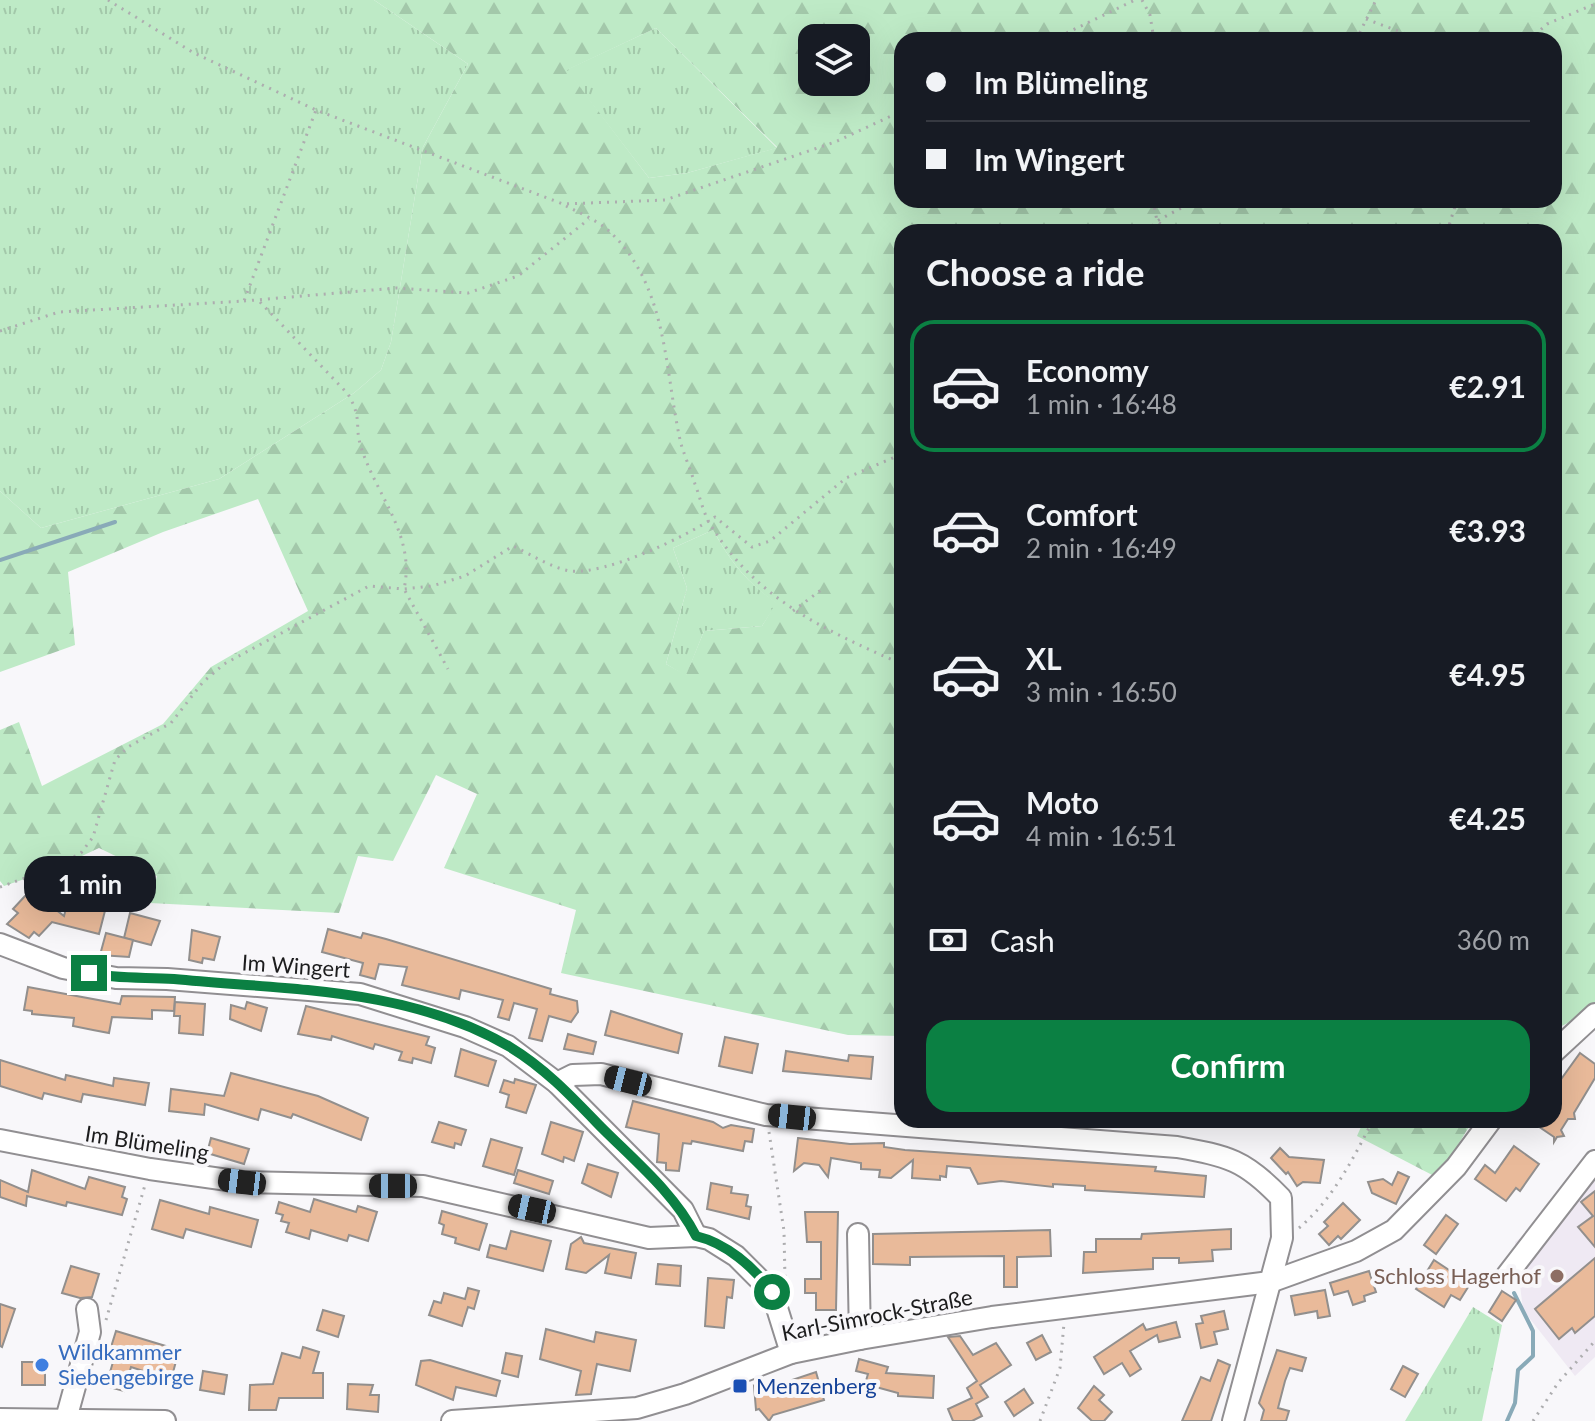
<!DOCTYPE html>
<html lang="en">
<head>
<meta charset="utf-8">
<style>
	body { margin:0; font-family:Lato,sans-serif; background:#20242c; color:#f1f3f6; height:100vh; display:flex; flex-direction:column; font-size:30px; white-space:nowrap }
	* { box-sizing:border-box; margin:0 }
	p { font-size:26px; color:#9ea1a6 }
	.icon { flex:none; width:44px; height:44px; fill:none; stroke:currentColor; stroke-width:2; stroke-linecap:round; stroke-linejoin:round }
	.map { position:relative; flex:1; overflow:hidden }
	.panel { position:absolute; left:894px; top:224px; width:668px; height:904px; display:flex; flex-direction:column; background:#171b24; border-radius:24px; box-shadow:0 8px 32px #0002 }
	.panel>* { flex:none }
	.hud { position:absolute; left:894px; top:32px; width:668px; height:176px; border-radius:24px; box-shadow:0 8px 32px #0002; display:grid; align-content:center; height:176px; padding:0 32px; background:#171b24 }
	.fabs { position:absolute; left:798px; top:24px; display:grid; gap:16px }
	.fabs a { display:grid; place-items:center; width:72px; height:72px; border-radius:16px; background:#171b24; box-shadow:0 8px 32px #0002; font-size:40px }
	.end { position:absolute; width:36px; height:36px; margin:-18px; border:10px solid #0b8043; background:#fff; box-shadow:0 0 0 4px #fff }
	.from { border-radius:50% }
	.bubble { position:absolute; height:56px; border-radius:24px; background:#171b24; box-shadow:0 8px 32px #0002; font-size:26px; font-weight:700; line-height:56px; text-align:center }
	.car { position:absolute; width:24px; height:48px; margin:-24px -12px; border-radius:10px; box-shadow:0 0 6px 2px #0007; background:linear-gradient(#222 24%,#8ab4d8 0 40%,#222 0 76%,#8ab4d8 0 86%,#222 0) }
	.hud b { display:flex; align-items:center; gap:28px; height:76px; font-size:30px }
	.hud b+b { border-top:2px solid #363941 }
	.hud i { width:20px; height:20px; background:#f1f3f6 }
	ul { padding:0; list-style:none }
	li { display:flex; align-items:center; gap:24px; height:132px; margin:0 16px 12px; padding:0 16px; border:4px solid transparent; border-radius:24px }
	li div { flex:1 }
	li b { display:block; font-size:30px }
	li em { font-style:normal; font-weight:700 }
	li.on { border-color:#0b8043 }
	li>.icon { width:72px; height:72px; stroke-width:1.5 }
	h2 { padding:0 32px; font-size:36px; line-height:96px }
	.pay { display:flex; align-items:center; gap:20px; height:88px; padding:0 32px; font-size:30px }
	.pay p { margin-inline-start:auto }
	.cta { display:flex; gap:16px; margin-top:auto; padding:16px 32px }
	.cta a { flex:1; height:92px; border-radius:24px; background:#0b8043; color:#fff; font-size:32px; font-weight:700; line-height:92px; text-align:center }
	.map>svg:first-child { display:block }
	.built { fill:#efe9f3 }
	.grass { fill:url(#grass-tufts) }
	.forest { fill:url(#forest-firs); fill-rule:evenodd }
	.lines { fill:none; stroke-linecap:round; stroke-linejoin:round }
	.stream { stroke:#89aab8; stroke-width:4 }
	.building { fill:#e9ba9a; stroke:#928f8d; stroke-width:2 }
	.minor-casing { stroke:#918f92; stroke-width:24 }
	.path { stroke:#adadaf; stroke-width:3; stroke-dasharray:2 6; stroke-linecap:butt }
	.minor { stroke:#fff; stroke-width:20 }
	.route { stroke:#0b8043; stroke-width:10 }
	.education-dot { fill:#8d6e63; stroke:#f8f7fa; stroke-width:3 }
	.shop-dot { fill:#3f7fe0; stroke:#f8f7fa; stroke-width:3 }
	.transit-dot { fill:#1a4fb4; stroke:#f8f7fa; stroke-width:3 }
	.labels { text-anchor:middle; stroke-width:8; stroke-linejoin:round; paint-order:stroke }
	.street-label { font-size:22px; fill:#1c1c1d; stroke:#f8f7fa }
	.education-label { font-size:22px; fill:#785e54; stroke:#f8f7fa; text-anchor:end }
	.shop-label { font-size:22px; fill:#366cbe; stroke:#f8f7fa; text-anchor:start }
	.transit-label { font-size:22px; fill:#164399; stroke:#f8f7fa; text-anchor:start }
</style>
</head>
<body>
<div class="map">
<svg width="1595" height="1421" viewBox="0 0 1595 1421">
	<defs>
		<pattern id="grass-tufts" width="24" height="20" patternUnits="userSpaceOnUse" patternTransform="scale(2)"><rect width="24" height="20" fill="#beeac6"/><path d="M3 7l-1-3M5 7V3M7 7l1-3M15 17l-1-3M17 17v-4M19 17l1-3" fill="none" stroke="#a3c8aa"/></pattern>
		<pattern id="forest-firs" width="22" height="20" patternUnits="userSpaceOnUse" patternTransform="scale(2)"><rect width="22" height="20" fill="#beeac6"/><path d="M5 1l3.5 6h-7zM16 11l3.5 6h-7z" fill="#a3c8aa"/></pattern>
	</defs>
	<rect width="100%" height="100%" fill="#f8f7fa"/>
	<polygon class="built" points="1595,1169 1595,1357 1575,1376 1523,1310 1515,1242 1565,1206"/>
	<g class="grass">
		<polygon points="0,0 374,0 468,64 423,147 391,342 381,370 354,393 219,479 41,528 0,491"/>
		<polygon points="656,28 777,148 687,173 649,178 566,70"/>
		<path d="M713 530C730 561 747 583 777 603L762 626 704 631 686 676 666 664 687 588 673 548Z"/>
		<polygon points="1473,1307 1502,1325 1482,1421 1405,1421"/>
	</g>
	<g class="forest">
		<path d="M374 0H1595V1009L1554 1030V232H902V1036L848 1035 561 973 576 910 444 868 477 794 436 775 393 861 358 856 339 913 150 903 157 876 99 848 54 869 4 886 0 881V730L19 722 42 786 163 724 211 667 308 611 258 499 163 532 68 572 75 645 0 672V491L41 528 219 479 354 393 381 370 391 342 423 147 468 64ZM656 28 777 147 776 148 687 173 649 178 567 70ZM812 38H856V82H812ZM902 40H1554V200H902ZM713 530C730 561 747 583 776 603L762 626 704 631 686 675 666 664 687 588 673 548Z"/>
		<polygon points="1364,1120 1473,1120 1438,1178 1357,1136"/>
	</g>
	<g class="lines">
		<g class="stream">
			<polyline points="0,560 115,522"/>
			<polyline points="1507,1421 1515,1403 1518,1370 1533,1356 1533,1331 1514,1293"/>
		</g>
	</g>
	<g class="building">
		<polygon points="70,894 107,903 99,934 52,922 39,936 34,932 29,938 7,924 18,913 13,909 25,896 37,895 64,916"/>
		<polygon points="130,913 160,921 151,945 124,938"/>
		<polygon points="328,929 361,938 363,933 386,939 551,989 550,994 577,1001 578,1012 571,1022 549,1016 542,1041 529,1038 537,1009 514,1003 509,1020 498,1017 503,1000 461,990 459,999 402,985 407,967 379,964 375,979 360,975 363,963 322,952"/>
		<polygon points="192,930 220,937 214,960 203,958 202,963 189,960"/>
		<polygon points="106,933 133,940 129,957 100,955"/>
		<polygon points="28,987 120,1004 122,996 175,997 174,1011 152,1010 152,1019 112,1017 109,1033 93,1030 73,1026 74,1018 32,1014 32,1011 24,1010"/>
		<polygon points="175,1002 205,1004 203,1035 179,1033 180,1016 174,1016"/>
		<polygon points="247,1002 267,1008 261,1031 230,1019 231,1005 245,1009"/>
		<polygon points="306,1006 429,1037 426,1045 435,1048 431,1063 413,1058 412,1063 399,1060 402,1052 375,1044 373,1049 332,1036 331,1040 298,1034"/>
		<polygon points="611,1011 682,1034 678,1053 605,1035"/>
		<polygon points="568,1034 596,1042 593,1054 564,1049"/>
		<polygon points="725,1037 758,1044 752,1073 719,1066"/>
		<polygon points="461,1049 496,1061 488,1086 455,1076"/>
		<polygon points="786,1051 848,1061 849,1055 873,1057 871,1079 783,1071"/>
		<polygon points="1580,1053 1595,1064 1595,1078 1574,1113 1575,1119 1568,1119 1561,1130 1564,1136 1557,1137 1554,1142 1554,1137 1529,1120 1554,1120 1554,1089"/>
		<polygon points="0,1060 65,1080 66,1075 113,1086 114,1078 149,1083 145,1105 83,1094 81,1102 44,1093 42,1099 0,1086"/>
		<polygon points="231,1073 318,1096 368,1118 361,1140 293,1114 291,1118 261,1109 258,1120 205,1104 204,1115 169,1111 171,1089 224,1096"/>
		<polygon points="515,1079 536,1085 526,1113 506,1107 509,1095 500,1092 504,1080 514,1083"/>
		<polygon points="633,1101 713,1122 723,1128 731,1125 754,1129 752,1142 745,1141 743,1151 692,1141 691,1144 683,1143 679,1171 666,1170 666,1163 657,1162 659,1134 626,1127"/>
		<polygon points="439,1122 466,1130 461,1145 455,1143 454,1148 432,1142"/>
		<polygon points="551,1122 583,1132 574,1161 564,1157 563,1162 542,1154"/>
		<polygon points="211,1138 249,1149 244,1164 207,1153"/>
		<polygon points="798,1138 850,1144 884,1143 884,1147 905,1150 1156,1167 1155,1171 1206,1176 1204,1197 1085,1190 1085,1186 1053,1184 1053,1187 1001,1181 978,1184 970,1168 947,1166 946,1177 940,1176 940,1180 912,1178 913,1160 891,1178 879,1177 880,1170 861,1169 861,1163 831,1158 828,1177 819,1165 804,1163 794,1171"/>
		<polygon points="491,1139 522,1148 514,1175 483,1166"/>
		<polygon points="1514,1146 1539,1164 1520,1191 1516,1188 1506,1201 1475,1179 1485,1165 1495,1173"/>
		<polygon points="1280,1148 1289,1157 1324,1160 1320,1183 1303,1182 1297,1186 1288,1172 1286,1174 1271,1158"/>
		<polygon points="588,1164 618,1173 611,1197 582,1183"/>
		<polygon points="32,1170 85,1189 89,1177 125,1187 122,1197 127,1199 122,1215 67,1202 66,1206 27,1196 26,1206 0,1197 0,1180 28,1192"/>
		<polygon points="518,1170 553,1181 549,1194 514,1183"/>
		<polygon points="1398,1172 1409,1177 1396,1204 1372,1193 1368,1182 1383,1179 1392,1185"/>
		<polygon points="711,1183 732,1187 731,1193 748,1195 746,1206 751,1207 749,1219 707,1209"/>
		<polygon points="1595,1191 1595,1247 1578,1227 1593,1216 1581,1202"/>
		<polygon points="314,1199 356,1212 358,1206 377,1212 368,1241 349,1235 347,1241 311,1230 309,1239 286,1232 289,1223 281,1221 283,1215 276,1213 279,1202 310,1212"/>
		<polygon points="160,1200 209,1214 210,1207 258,1220 251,1247 186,1229 183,1238 152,1229"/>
		<polygon points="1343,1203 1360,1220 1341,1239 1338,1236 1329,1245 1319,1234 1328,1226 1324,1222"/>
		<polygon points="442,1211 487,1224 479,1250 455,1243 456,1238 442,1234 444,1225 439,1223"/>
		<polygon points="805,1212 838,1212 836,1310 816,1310 816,1293 805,1293 805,1279 821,1279 821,1242 807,1242"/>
		<polygon points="1446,1215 1458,1224 1436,1254 1424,1245"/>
		<polygon points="1231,1229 1231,1249 1212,1250 1213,1261 1179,1263 1179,1258 1153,1258 1153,1269 1083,1273 1084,1252 1096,1252 1096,1239 1141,1239 1142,1234"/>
		<polygon points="1050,1230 1051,1256 1017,1257 1017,1287 1004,1287 1004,1256 910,1257 910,1265 873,1264 873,1234"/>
		<polygon points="511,1231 551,1241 543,1271 487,1257 490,1245 506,1249"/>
		<polygon points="581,1237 584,1243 636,1253 631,1278 605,1273 609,1255 586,1273 566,1269 571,1244"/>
		<polygon points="1595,1258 1595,1316 1575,1333 1572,1328 1559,1339 1535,1309"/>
		<polygon points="1434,1260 1470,1284 1460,1300 1451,1295 1444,1307 1416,1289"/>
		<polygon points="658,1264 681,1266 680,1286 656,1284"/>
		<polygon points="71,1266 99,1274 92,1297 80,1298 62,1293"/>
		<polygon points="1369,1271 1376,1292 1364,1296 1365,1301 1353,1305 1348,1291 1334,1295 1330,1283"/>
		<polygon points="708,1278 734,1280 732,1298 727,1297 724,1328 705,1326"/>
		<polygon points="468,1288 479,1291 474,1309 468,1307 462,1326 429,1315 434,1301 441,1303 444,1293 465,1299"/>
		<polygon points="1325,1290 1330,1316 1318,1318 1317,1311 1295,1315 1291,1296"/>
		<polygon points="1502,1291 1516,1300 1502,1321 1489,1312"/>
		<polygon points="0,1304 15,1309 2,1347 0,1346"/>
		<polygon points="323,1310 344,1316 338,1337 317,1330"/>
		<polygon points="1224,1311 1228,1329 1214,1332 1217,1344 1201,1348 1196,1324 1203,1323 1201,1316"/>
		<polygon points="1176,1322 1180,1337 1159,1342 1157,1335 1130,1351 1141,1369 1130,1376 1122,1363 1104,1374 1094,1357 1143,1324 1146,1330"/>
		<polygon points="546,1329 594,1342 596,1332 636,1340 630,1371 597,1364 591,1394 576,1395 581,1371 540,1359"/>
		<polygon points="116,1331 179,1350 171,1380 131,1367 124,1391 106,1386 113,1362 107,1360"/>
		<polygon points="1042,1335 1051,1352 1036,1360 1027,1343"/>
		<polygon points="960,1336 973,1355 996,1343 1011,1365 980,1385 988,1397 976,1404 982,1416 972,1421 953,1421 948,1409 972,1398 967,1388 977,1381 948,1337"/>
		<polygon points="303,1347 319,1352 313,1373 323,1373 323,1398 279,1398 276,1410 249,1410 250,1385 273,1384 282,1353 300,1358"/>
		<polygon points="1277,1350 1306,1358 1302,1371 1290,1368 1285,1381 1278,1408 1289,1411 1286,1421 1261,1421 1264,1410 1259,1403"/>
		<polygon points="506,1353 522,1356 518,1377 502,1373"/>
		<polygon points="859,1359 888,1367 886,1373 934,1376 933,1398 898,1396 898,1393 865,1384 868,1374 856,1371"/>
		<polygon points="430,1360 500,1381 496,1396 456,1387 453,1400 416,1385 421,1361"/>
		<polygon points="1218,1360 1230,1365 1211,1421 1182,1421 1201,1377 1210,1381"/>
		<rect x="22" y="1362" width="23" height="23"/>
		<polygon points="1403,1366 1418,1374 1405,1397 1391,1389"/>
		<polygon points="203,1371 227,1375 224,1394 200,1390"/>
		<polygon points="816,1372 824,1400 773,1415 769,1421 759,1409 756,1410 754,1386 762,1390"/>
		<polygon points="348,1384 373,1385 370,1395 379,1395 378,1412 347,1409"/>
		<polygon points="1094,1386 1104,1395 1099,1400 1112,1412 1104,1421 1092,1421 1078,1408"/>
		<polygon points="1024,1389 1033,1403 1014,1416 1005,1402"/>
	</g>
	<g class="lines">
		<defs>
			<g id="minor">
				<polyline points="0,944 63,968 116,978 167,979 360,994 465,1027 508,1046 557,1083 683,1210 696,1236"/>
				<polyline points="1554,1052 1595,1014"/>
				<path d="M557 1083 573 1075 601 1074 766 1115 1177 1147C1228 1156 1245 1160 1281 1198L1282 1238 1233 1421"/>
				<polyline points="0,1140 150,1169 242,1182 423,1186 649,1238 696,1236 709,1239 736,1256 772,1292 791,1353"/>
				<polyline points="858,1234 860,1339"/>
				<polyline points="1507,1275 1595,1161"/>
				<polyline points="0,1419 165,1421"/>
				<polyline points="66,1419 90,1332 87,1309"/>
				<polyline points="452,1421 637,1408 685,1394 791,1353 860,1339 992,1317 1270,1282 1356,1251 1394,1230 1456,1167 1491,1120"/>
			</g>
		</defs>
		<use href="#minor" class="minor-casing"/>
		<g class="path">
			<polyline points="108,0 194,53 316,110 563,204 665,200 835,142 902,111"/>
			<polyline points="1142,0 1150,15 1154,40"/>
			<polyline points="1366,19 1422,40"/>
			<polyline points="1052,40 1135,0"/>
			<polyline points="1356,40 1376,0"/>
			<polyline points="1529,40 1547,24 1595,4"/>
			<polyline points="1153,200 1157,221 1171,232"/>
			<path d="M566 206C580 213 596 220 608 230 669 286 664 371 681 444 685 457 691 471 695 484 700 497 703 512 710 524 756 599 824 630 902 664"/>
			<polyline points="1147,232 1157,221 1196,200"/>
			<polyline points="1447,232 1457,200"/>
			<polyline points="244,301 396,288 468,293 518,276 589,219"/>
			<path d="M260 302 348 394C363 420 354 425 361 447 376 495 416 536 404 589L448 669"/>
			<polyline points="0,331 59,312 244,301 316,110"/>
			<polyline points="793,611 821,590"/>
			<path d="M0 887 53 868 81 853 93 837 115 760 128 747 171 723 203 682 224 664 369 586 404 589 432 586 465 576 513 546C530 554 552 568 570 571 606 575 685 537 715 517L752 547 770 541 846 478 902 454"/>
			<polyline points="769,1132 784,1231 785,1279"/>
			<path d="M1299 1228C1333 1199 1353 1159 1373 1120"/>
			<polyline points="106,1320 145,1185"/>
			<polyline points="1040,1421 1060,1368 1064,1323"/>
			<polyline points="1533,1421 1558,1383 1595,1341"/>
		</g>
		<use href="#minor" class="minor"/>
	</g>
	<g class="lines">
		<path class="route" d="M89 973C117 979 145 977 174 979 287 990 408 987 510 1047 545 1068 573 1098 601 1127 635 1161 674 1193 696 1236 726 1243 754 1267 772 1292"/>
	</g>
	<circle class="education-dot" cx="1557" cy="1276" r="8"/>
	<circle class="shop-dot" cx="42" cy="1365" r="8"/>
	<rect class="transit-dot" x="732" y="1378" width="16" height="16" rx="4"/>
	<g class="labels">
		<g class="street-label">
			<text transform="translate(296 966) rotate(4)" y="8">Im Wingert</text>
			<text transform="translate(147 1143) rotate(9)" y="8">Im Blümeling</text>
			<text transform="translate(877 1315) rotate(-11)" y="8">Karl-Simrock-Straße</text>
		</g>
		<g class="education-label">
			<text x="1541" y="1284">Schloss Hagerhof</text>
		</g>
		<g class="shop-label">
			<text x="58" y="1360">Wildkammer<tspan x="58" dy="25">Siebengebirge</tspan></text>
		</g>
		<g class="transit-label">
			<text x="756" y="1394">Menzenberg</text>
		</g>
	</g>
</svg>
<div class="fabs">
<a><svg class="icon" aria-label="layers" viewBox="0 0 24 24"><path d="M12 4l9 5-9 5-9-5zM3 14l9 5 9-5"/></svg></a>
</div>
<i class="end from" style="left:772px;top:1292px"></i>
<i class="end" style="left:89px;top:973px"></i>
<div class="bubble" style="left:24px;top:856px;width:132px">1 min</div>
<i class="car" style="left:628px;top:1081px;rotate:284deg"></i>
<i class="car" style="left:792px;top:1117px;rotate:276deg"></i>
<i class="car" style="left:242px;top:1182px;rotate:277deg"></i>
<i class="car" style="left:393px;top:1186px;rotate:270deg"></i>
<i class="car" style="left:532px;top:1209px;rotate:282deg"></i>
<div class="hud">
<b><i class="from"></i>Im Blümeling</b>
<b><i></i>Im Wingert</b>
</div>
<section class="panel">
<h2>Choose a ride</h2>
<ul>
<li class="on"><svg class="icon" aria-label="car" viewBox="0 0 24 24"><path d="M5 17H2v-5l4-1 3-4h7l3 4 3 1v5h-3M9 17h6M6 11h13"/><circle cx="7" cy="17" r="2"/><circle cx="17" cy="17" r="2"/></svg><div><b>Economy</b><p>1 min · 16:48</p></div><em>€2.91</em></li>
<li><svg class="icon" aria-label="car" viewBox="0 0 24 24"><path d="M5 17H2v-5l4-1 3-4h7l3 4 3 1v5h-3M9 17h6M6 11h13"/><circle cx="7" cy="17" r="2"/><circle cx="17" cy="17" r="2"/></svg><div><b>Comfort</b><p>2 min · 16:49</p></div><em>€3.93</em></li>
<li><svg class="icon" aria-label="car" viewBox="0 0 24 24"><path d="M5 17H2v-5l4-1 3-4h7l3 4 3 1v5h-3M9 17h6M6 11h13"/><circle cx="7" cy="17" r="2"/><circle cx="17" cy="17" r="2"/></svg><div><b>XL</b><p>3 min · 16:50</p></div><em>€4.95</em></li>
<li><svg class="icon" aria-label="car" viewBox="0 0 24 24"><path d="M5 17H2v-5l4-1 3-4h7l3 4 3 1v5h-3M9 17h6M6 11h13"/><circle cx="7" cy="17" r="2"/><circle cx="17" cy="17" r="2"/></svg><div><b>Moto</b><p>4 min · 16:51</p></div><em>€4.25</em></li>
</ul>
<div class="pay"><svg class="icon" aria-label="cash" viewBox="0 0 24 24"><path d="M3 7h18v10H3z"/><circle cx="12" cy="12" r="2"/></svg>Cash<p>360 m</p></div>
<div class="cta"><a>Confirm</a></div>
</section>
</div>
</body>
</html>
